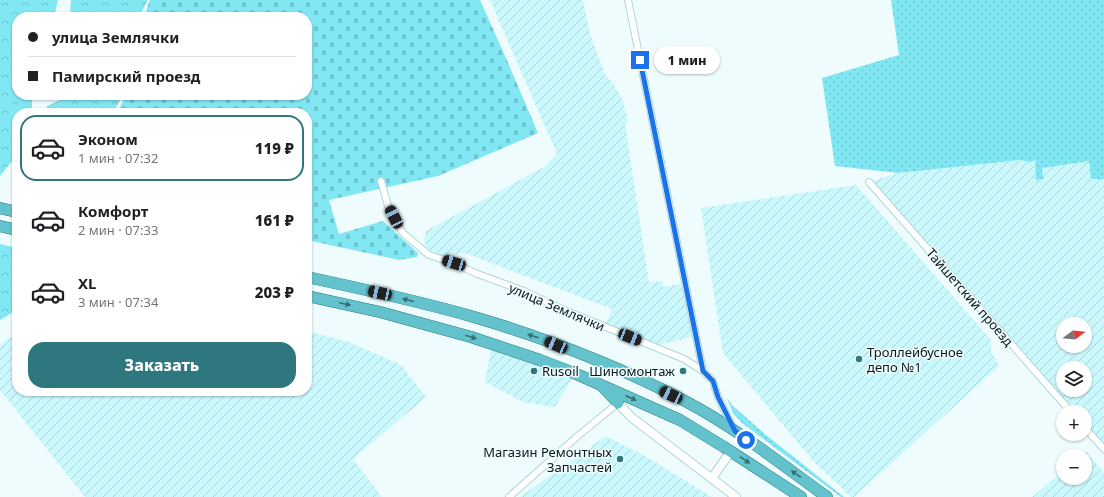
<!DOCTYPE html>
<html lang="ru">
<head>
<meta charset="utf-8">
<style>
	body { margin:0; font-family:"Noto Sans",sans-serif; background:#f6f6f6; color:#202124; height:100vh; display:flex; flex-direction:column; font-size:15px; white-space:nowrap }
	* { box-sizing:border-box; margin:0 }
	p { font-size:13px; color:#757577 }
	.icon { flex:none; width:22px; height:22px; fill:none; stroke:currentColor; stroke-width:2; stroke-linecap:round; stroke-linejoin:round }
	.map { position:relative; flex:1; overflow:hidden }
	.panel { position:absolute; left:12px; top:108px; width:300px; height:288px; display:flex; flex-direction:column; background:#fff; border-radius:16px; box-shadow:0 1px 3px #0004 }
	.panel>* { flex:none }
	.hud { position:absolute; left:12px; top:12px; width:300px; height:88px; border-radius:16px; box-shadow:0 1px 3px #0004; display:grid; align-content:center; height:88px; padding:0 16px; background:#fff }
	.needle { width:26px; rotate:74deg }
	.tools { position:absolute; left:1056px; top:317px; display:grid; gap:8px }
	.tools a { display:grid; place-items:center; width:36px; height:36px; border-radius:50%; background:#fff; box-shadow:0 1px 3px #0004; font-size:20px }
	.end { position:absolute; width:18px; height:18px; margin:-9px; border:5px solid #1a73e8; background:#fff; box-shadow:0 0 0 2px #fff }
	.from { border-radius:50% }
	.bubble { position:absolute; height:28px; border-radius:14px; background:#fff; box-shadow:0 1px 3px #0004; font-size:13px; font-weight:800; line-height:28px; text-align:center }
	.car { position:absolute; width:12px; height:24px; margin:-12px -6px; border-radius:5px; box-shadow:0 0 3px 1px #0007; background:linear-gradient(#222 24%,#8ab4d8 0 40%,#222 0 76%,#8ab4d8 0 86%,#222 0) }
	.hud b { display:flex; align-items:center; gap:14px; height:38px; font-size:15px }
	.hud b+b { border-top:1px solid #e0e0e0 }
	.hud i { width:10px; height:10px; background:#202124 }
	ul { padding:7px 0 0; list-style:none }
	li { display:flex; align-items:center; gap:12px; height:66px; margin:0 8px 6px; padding:0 8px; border:2px solid transparent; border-radius:16px }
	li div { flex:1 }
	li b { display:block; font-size:15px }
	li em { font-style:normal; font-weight:800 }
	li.active { border-color:#2f777f }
	li>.icon { width:36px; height:36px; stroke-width:1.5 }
	.button { display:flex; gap:8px; margin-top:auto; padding:8px 16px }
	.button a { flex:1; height:46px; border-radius:16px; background:#2f777f; color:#fff; font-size:16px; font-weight:800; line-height:46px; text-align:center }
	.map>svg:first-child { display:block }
	.industrial { fill:url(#industrial-furrows); fill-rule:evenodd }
	.grass { fill:url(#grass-dots) }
	.forest { fill:url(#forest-crowns) }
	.cemetery { fill:url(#cemetery-stones) }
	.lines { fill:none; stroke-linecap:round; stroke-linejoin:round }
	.minor-casing { stroke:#b2d5d9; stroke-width:8 }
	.tertiary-casing { stroke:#b2d5d9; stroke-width:10 }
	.trunk-casing { stroke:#2c7d85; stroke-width:12 }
	.minor { stroke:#fff; stroke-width:6 }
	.tertiary { stroke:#fff; stroke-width:8 }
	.trunk { stroke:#64c2cc; stroke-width:11 }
	.oneway { fill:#386e73 }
	.route { stroke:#1a73e8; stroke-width:5 }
	.poi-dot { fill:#2f777f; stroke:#eefcfe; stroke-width:1.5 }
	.labels { text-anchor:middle; stroke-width:3; stroke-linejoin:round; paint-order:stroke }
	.street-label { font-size:13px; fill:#0c191a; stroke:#eefcfe }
	.poi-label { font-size:13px; fill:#0c191a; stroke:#eefcfe; text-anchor:start }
</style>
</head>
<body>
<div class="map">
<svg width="1104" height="497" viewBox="0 0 1104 497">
	<defs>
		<pattern id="industrial-furrows" width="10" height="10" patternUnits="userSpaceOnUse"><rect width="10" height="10" fill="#caf8fd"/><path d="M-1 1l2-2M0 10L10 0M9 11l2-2" fill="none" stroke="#acd4d8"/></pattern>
		<pattern id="grass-dots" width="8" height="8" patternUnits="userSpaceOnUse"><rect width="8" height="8" fill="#80e7f3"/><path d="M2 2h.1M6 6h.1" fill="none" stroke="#6dc6d0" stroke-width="1.8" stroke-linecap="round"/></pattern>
		<pattern id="forest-crowns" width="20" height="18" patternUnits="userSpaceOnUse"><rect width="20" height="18" fill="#80e7f3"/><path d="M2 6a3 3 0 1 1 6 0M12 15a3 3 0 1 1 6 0" fill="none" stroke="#6dc6d0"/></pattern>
		<pattern id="cemetery-stones" width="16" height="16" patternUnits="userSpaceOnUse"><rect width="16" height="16" fill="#80e7f3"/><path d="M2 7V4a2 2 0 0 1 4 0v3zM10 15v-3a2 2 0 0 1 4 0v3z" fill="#6dc6d0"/></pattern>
	</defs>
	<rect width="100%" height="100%" fill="#eefcfe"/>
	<g class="industrial">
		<polygon points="490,0 583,0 590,34 605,75 608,77 616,88 623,101 628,121 625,124 649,283 662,281 663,287 681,284 689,316 692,337 654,346 606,324 612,309 465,253 438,256 427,249 424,240 426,231 544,167 557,154"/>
		<path d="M1104 149V445L1085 424V412H1074L869 182 898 173 1020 160 1030 162 1039 159ZM1063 324H1085V346H1063ZM1063 368H1085V390H1063Z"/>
		<polygon points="856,185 991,340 991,351 999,366 854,497 851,497 815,463 723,353 701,208"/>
		<polygon points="307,331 349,342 401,365 426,397 353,459 382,497 85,497 0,390 0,345 17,332 17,391 307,391"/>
		<polygon points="491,350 573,377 555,407 523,402 485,382"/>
		<polygon points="606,436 645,456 712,497 520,497"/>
		<polygon points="1086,451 1104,473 1104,497 1032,497 1063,471 1063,478 1085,478 1085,456 1080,456"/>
	</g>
	<g class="grass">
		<polygon points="891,0 1104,0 1104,179 1091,179 1089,161 1042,168 1043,179 1036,180 1035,162 1037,160 1030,162 1020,160 898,173 835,166 822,78 899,55"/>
		<polygon points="727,398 733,406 766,435 844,497 841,497 742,423 733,413"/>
	</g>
	<g class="forest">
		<polygon points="0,0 58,0 54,17 17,17 17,95 32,95 32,113 17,113 17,155 0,176"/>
		<polygon points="71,0 148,0 141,13 135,17 70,17"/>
		<polygon points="61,95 123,95 113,113 46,113 47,106 60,100"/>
		<polygon points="0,244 17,248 17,310 0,320"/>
	</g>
	<polygon class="cemetery" points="150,0 480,0 506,58 538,133 438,176 329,200 339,234 383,221 418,253 417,257 399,260 307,240 307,113 117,113 126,95 307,95 307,17 139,17 145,14"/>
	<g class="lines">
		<defs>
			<g id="minor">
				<polyline points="628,0 703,371"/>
				<polyline points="381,181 389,209 398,226 404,234 429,255 454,263 475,273 524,291 569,312 684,359 703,371 713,381 718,397 733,428"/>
				<polyline points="869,182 1071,412"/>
				<polyline points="1085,428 1104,449"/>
				<polyline points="509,497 579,435 618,403"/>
			</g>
			<g id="tertiary">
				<polyline points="618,403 631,417 736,497"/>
				<polyline points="712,478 731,451"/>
			</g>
			<g id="trunk">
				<polyline points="0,208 17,212"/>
				<polyline points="0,226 17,230"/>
				<path d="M307 277C363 289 419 301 474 317 545 338 620 367 685 401 735 427 781 464 827 497"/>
				<polyline points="307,296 380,312 471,337 540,360 574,373 680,420 724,447 801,497"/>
				<polyline points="603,387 618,403"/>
			</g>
		</defs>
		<use href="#minor" class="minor-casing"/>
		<use href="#tertiary" class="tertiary-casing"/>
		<use href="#trunk" class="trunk-casing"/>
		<use href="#minor" class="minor"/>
		<use href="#tertiary" class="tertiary"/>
		<use href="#trunk" class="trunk"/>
	</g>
	<defs><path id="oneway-solid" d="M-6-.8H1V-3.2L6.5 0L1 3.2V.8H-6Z"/></defs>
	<g class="oneway">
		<use href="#oneway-solid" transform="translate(408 300) rotate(-166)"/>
		<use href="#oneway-solid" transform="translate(345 304) rotate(12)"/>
		<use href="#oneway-solid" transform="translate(533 336) rotate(-162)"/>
		<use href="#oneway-solid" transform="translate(471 337) rotate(17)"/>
		<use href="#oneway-solid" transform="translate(631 398) rotate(24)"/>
		<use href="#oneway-solid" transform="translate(745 460) rotate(34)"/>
		<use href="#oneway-solid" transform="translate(796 474) rotate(-145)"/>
	</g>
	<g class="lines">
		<polyline class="route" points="640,60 703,371 713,381 718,397 735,431 746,440"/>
	</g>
	<g class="poi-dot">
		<circle cx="859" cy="359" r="4"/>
		<circle cx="534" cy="371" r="4"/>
		<circle cx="683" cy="371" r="4"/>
		<circle cx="620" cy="459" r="4"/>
	</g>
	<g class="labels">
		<g class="street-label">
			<text transform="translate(970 297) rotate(49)" y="5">Тайшетский проезд</text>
			<text transform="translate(557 307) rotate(23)" y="5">улица Землячки</text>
		</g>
		<g class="poi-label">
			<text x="867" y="357">Троллейбусное<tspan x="867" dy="15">депо №1</tspan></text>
			<text x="542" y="376">Rusoil</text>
			<text x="675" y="376" text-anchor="end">Шиномонтаж</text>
			<text x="612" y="457" text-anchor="end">Магазин Ремонтных<tspan x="612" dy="15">Запчастей</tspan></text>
		</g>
	</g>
</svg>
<div class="tools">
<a><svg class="needle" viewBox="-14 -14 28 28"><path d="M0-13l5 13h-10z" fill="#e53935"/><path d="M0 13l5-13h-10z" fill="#757577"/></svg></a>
<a><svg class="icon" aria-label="layers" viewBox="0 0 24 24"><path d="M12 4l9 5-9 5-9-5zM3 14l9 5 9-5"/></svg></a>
<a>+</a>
<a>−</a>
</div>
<i class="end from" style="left:746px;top:440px"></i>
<i class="end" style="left:640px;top:60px"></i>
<div class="bubble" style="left:654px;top:46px;width:66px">1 мин</div>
<i class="car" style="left:394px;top:217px;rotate:333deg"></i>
<i class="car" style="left:454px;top:263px;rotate:287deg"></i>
<i class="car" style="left:380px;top:293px;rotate:282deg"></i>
<i class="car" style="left:630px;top:337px;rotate:112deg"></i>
<i class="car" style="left:556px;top:345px;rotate:293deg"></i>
<i class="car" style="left:671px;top:395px;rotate:295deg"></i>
<div class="hud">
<b><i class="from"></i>улица Землячки</b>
<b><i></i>Памирский проезд</b>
</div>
<section class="panel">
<ul>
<li class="active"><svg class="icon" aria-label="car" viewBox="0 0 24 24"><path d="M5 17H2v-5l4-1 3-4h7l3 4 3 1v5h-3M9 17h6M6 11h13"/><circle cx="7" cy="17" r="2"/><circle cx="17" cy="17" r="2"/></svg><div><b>Эконом</b><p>1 мин · 07:32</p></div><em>119 ₽</em></li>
<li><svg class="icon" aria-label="car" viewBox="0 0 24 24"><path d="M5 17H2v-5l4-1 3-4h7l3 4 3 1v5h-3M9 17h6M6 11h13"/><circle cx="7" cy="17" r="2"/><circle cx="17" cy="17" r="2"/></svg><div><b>Комфорт</b><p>2 мин · 07:33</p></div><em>161 ₽</em></li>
<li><svg class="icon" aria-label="car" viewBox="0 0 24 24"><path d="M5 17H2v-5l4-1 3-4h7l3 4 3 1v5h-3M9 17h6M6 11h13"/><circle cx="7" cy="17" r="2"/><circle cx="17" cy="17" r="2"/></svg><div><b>XL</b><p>3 мин · 07:34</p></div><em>203 ₽</em></li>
</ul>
<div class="button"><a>Заказать</a></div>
</section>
</div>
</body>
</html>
